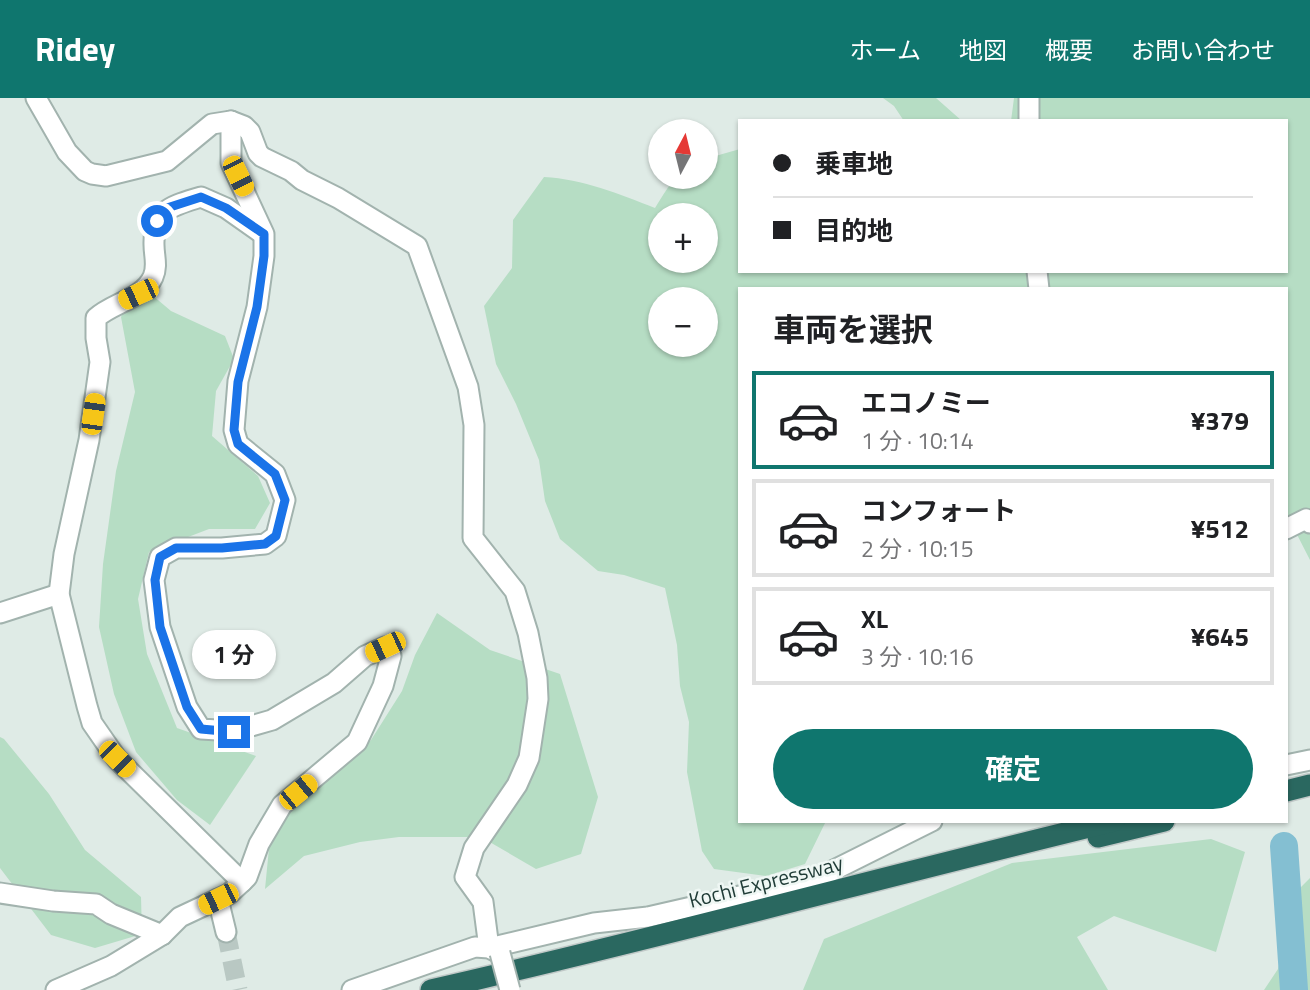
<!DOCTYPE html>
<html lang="ja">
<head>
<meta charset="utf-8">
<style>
	body { margin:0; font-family:"Titillium Web","Noto Sans JP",sans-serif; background:#f2f2f2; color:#202124; height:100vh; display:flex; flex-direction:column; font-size:26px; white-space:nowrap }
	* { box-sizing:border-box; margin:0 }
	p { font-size:23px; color:#757577 }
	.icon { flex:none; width:38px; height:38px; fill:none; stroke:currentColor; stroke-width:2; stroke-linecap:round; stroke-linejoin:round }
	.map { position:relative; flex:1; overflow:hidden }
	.side { position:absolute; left:738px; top:189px; width:550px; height:536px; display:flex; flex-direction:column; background:#fff; border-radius:0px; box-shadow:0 2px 5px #0004 }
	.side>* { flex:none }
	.banner { position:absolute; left:738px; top:21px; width:550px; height:154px; border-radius:0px; box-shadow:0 2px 5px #0004; display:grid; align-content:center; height:154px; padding:0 35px; background:#fff }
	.needle { width:46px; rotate:7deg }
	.fabs { position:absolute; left:648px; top:21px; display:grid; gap:14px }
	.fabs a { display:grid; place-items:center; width:70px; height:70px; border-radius:50%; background:#fff; box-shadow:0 2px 5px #0004; font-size:35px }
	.end { position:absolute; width:32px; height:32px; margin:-16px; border:9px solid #1a73e8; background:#fff; box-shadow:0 0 0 4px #fff }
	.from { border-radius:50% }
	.bubble { position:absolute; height:49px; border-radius:24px; background:#fff; box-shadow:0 2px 5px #0004; font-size:23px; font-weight:700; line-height:49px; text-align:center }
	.car { position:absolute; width:21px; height:42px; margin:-21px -10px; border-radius:9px; box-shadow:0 0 5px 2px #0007; background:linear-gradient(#f5c518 24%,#345 0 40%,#f5c518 0 76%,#345 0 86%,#f5c518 0) }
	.banner b { display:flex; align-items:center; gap:24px; height:66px; font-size:26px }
	.banner b+b { border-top:2px solid #e0e0e0 }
	.banner i { width:18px; height:18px; background:#202124 }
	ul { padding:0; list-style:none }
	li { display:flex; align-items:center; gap:21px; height:98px; margin:0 14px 10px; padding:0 21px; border:4px solid #e0e0e0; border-radius:0px }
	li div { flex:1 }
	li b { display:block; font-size:26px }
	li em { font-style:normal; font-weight:700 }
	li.active { border-color:#0f766e }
	li>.icon { width:63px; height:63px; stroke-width:1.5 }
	h2 { padding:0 35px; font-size:32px; line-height:84px }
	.primary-button { display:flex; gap:14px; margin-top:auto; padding:14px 35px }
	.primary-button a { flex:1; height:80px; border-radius:42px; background:#0f766e; color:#fff; font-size:28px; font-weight:700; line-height:80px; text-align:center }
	header { display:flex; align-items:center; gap:42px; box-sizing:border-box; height:98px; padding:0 35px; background:#0f766e; color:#fff }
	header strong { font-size:33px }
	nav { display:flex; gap:38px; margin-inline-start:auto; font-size:24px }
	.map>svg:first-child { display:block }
	.green { fill:#b6ddc4; fill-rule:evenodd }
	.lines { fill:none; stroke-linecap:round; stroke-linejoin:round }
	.river { stroke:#84bfd2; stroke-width:28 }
	.minor-tunnel { stroke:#b9c8c3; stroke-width:19; stroke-dasharray:19 10; stroke-linecap:butt }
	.minor-casing { stroke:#a2b3ae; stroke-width:23 }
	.highway-casing { stroke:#c0c8c7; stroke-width:24 }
	.minor { stroke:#fff; stroke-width:19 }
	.highway { stroke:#2a6860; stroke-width:21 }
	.minor-bridge-casing { stroke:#a2b3ae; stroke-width:23; stroke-linecap:butt }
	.minor-bridge { stroke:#fff; stroke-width:19 }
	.route { stroke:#1a73e8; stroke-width:9 }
	.labels { text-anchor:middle; stroke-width:5; stroke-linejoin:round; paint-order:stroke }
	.street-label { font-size:21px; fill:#1f3b36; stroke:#eff7f4 }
</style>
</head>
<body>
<header>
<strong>Ridey</strong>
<nav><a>ホーム</a><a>地図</a><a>概要</a><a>お問い合わせ</a></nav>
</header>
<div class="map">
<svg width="1310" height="892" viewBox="0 0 1310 892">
	<rect width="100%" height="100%" fill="#dfebe6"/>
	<g class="green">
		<polygon points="883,0 936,0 962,23 904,23 894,8"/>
		<path d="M1014 0H1310V462L1286 415V191H740V723H826L805 766 766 778 714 771 702 753 687 674 689 624 680 588 677 547 665 490 624 477 598 473 560 441 545 403 539 362 516 306 496 266 484 208 512 170 513 122 544 79C583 81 619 96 655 110 674 81 669 79 705 79V61L740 51V173H1286V23H1011ZM660 117H705V163H660ZM660 201H705V247H660Z"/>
		<polygon points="139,186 171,213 225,238 234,261 216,293 212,338 258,378 270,405 255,431 209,431 149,454 138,501 147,556 177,630 256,658 210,727 177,702 136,654 114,596 99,529 103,466 116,373 135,294 121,219"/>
		<polygon points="437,515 490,552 560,576 598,699 581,756 536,771 481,739 399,739 360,744 304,758 265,791 271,730 371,642 402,593 415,557"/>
		<polygon points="0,639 4,641 49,696 85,752 141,799 142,836 95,850 51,837 0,770"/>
		<polygon points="1211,741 1245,754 1216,854 1114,818 1077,839 1108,892 803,892 824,841 1012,765"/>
		<polygon points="1310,780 1310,892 1264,892 1278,871 1297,793"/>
	</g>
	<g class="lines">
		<polyline class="river" points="1284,748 1294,892"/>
		<polyline class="minor-tunnel" points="226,834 238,892"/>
		<defs>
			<g id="minor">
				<polyline points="36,0 67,54 85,73 92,76 106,78 167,63 212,26 231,23 244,28 250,34 258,55 262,59 291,73 302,82 338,100 417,148 468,289 474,327 473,440 515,493 528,535 537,580 538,601 529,660 517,687 474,750 465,779 483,804 489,850"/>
				<polyline points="1029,23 1029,0"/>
				<polyline points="1037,173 1039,191"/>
				<polyline points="1286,431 1306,421 1310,425"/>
				<polyline points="0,515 59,496"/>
				<polyline points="1286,667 1310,662"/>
				<path d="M242 784 117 661 92 625 87 608 59 496 64 456 89 342 100 264 96 240V220C112 205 143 201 153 179 158 168 154 158 154 147 153 111 172 108 201 99L226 110 263 136"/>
				<polyline points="0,795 53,803 96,806 111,816 162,837"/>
				<polyline points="218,801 226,834"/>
				<polyline points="489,850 594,825 648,819 818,780 932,723"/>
				<polyline points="56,892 111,868 162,837 180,819 229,796 242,784 247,779 259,746 282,707 357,644 383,588 391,558 385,549 365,558 334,585 272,622 234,633 201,631 187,609 160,529 154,482 160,459 176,450 222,450 265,446 276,438 285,402 275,376 238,346 234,332 238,283 257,209 264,158 264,136 231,65 231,23"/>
				<polyline points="352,892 475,849 489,850 499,855"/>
			</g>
			<g id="highway">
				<polyline points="1286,693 1310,687"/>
				<polyline points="1098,739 1164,723"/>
				<path d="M431 892C660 840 886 778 1114 723"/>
			</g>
		</defs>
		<use href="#minor" class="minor-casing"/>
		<use href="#highway" class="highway-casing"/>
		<use href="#minor" class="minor"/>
		<use href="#highway" class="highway"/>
		<defs>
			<polyline id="minor-bridge" points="500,855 510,892"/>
		</defs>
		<use href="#minor-bridge" class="minor-bridge-casing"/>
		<use href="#minor-bridge" class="minor-bridge"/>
	</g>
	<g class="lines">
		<polyline class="route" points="157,123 167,110 201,99 226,110 264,136 264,158 257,209 238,284 234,332 238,346 275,376 285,402 276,438 265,446 222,450 176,450 160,459 155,482 160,529 187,609 201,631 234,634"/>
	</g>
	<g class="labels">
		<g class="street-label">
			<text transform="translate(766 784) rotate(-14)" y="7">Kochi Expressway</text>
		</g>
	</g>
</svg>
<div class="fabs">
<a><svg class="needle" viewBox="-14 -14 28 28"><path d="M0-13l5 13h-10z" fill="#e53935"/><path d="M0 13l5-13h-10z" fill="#757577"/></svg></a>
<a>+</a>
<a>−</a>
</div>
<i class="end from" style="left:157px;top:123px"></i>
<i class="end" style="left:234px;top:634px"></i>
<div class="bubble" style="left:192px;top:532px;width:84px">1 分</div>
<i class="car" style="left:238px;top:78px;rotate:154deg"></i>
<i class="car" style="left:138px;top:196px;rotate:245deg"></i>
<i class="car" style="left:93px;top:316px;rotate:8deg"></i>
<i class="car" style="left:385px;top:549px;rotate:245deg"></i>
<i class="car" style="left:117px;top:661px;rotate:135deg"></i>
<i class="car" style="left:298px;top:694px;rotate:51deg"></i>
<i class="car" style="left:218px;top:801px;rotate:244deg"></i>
<div class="banner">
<b><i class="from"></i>乗車地</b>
<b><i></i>目的地</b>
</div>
<section class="side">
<h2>車両を選択</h2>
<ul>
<li class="active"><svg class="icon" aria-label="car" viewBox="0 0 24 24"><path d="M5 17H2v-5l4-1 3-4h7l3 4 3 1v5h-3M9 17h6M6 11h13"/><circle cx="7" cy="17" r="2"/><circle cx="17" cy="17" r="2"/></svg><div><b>エコノミー</b><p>1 分 · 10:14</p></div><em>¥379</em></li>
<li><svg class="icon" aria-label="car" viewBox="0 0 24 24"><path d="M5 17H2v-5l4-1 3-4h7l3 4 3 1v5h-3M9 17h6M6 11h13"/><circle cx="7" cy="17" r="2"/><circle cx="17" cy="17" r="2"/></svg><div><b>コンフォート</b><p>2 分 · 10:15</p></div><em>¥512</em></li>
<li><svg class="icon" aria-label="car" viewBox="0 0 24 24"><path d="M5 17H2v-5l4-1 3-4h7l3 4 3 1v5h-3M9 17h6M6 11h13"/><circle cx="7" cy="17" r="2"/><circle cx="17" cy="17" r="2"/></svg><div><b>XL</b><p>3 分 · 10:16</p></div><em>¥645</em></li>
</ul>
<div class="primary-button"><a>確定</a></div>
</section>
</div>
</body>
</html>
